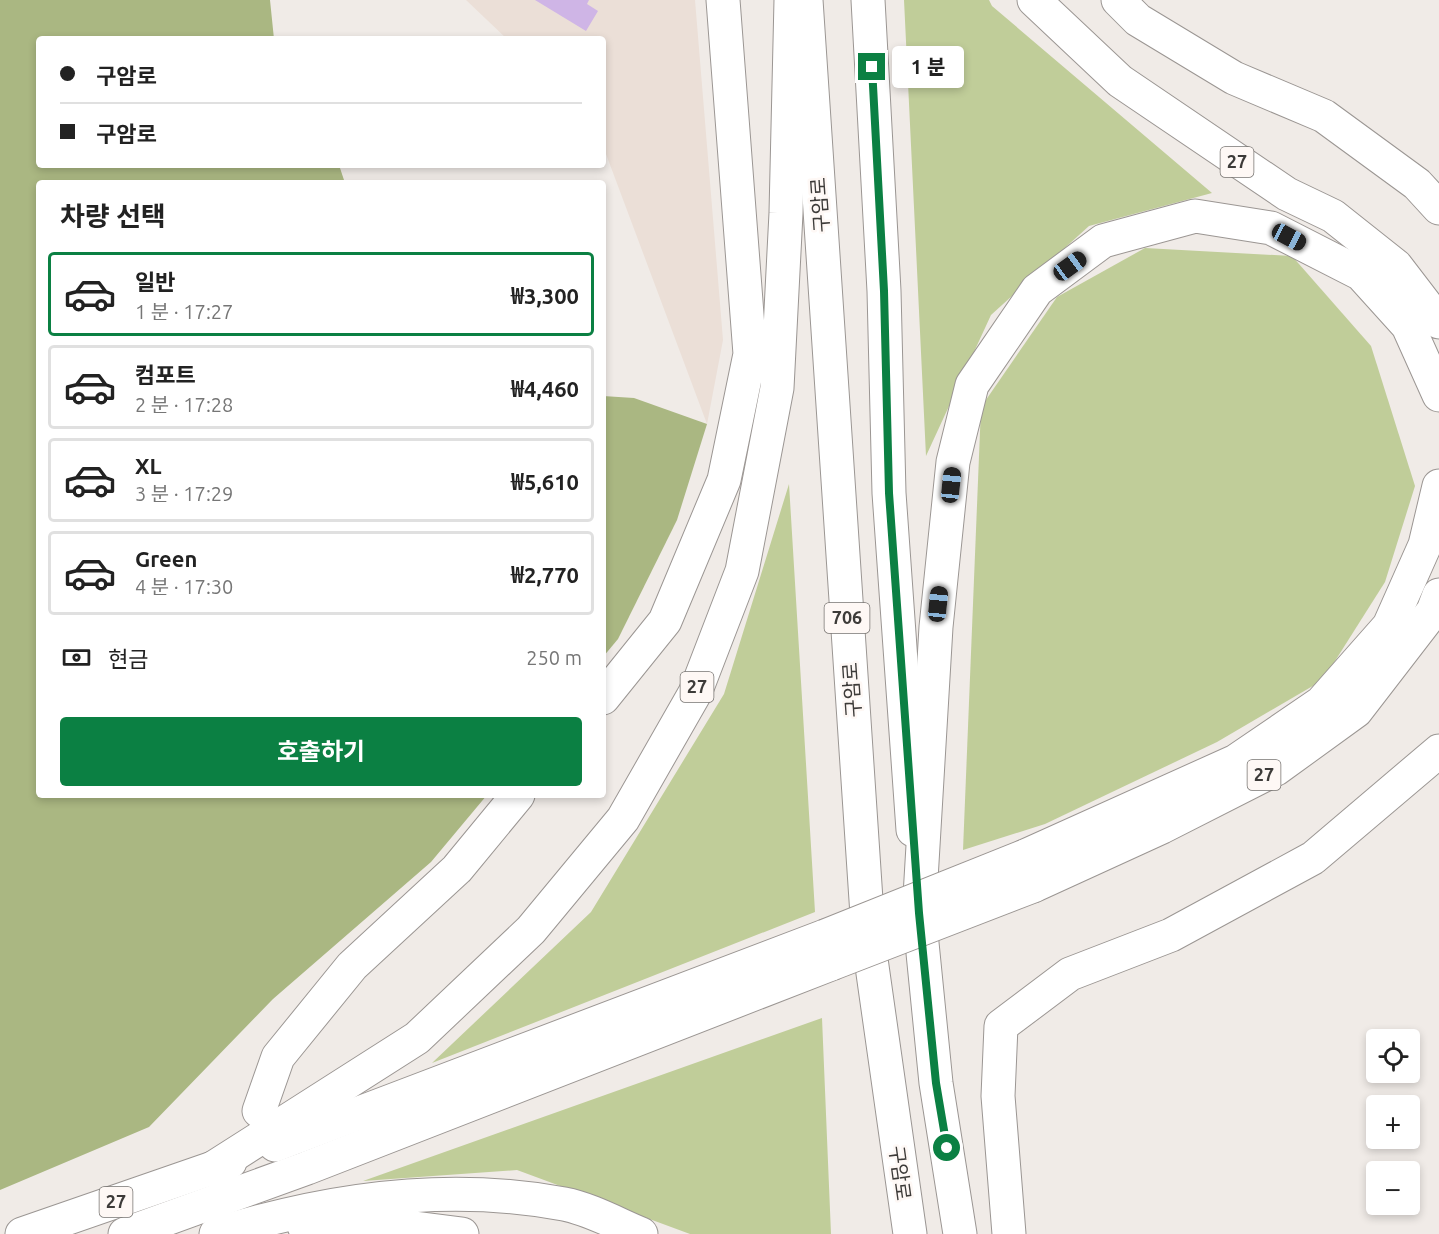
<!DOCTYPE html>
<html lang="ko">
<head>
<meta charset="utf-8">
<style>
	body { margin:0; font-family:Ubuntu,"Noto Sans KR",sans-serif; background:#f6f6f6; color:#222; height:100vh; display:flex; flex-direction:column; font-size:22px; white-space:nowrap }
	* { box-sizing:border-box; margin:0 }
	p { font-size:20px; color:#767676 }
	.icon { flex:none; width:33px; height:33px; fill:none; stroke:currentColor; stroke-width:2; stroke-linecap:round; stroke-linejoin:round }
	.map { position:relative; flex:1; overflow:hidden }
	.side { position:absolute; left:36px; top:180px; width:570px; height:618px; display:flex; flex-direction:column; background:#fff; border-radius:6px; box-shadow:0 3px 9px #0003 }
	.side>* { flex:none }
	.guide { position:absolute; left:36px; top:36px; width:570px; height:132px; border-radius:6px; box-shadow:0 3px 9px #0003; display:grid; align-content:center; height:132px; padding:0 24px; background:#fff }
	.tools { position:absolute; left:1366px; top:1029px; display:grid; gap:12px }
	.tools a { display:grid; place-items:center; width:54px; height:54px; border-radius:6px; background:#fff; box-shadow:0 3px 9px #0003; font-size:30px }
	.end { position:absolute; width:27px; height:27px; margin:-14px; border:8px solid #0b8043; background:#fff; box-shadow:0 0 0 3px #fff }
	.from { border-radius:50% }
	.bubble { position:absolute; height:42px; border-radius:6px; background:#fff; box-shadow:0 3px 9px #0003; font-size:20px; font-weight:700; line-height:42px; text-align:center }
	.car { position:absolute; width:18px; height:36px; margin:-18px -9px; border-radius:8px; box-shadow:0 0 4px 2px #0007; background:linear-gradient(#222 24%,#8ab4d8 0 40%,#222 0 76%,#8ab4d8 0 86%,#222 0) }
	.guide b { display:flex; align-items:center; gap:21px; height:57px; font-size:22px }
	.guide b+b { border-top:2px solid #e0e0e0 }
	.guide i { width:15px; height:15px; background:#222 }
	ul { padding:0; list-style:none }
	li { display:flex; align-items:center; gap:18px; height:84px; margin:0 12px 9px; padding:0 12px; border:3px solid #e0e0e0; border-radius:6px }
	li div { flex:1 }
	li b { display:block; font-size:22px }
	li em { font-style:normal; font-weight:700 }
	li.current { border-color:#0b8043 }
	li>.icon { width:54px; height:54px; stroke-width:1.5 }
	h2 { padding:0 24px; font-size:27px; line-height:72px }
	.pay { display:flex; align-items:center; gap:15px; height:66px; padding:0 24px; font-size:22px }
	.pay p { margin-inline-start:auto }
	.primary-button { display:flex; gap:12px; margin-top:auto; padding:12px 24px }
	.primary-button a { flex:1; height:69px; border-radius:6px; background:#0b8043; color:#fff; font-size:24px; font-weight:700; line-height:69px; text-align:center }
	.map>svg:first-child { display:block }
	.built { fill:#ebdfd7 }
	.green { fill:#c0cd99 }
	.forest { fill:#aab782 }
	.building { fill:#cfb5e6 }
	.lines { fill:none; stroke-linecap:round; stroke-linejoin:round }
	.street-casing { stroke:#9b9693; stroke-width:35 }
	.primary-casing { stroke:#9b9693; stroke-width:35 }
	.highway-casing { stroke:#9b9693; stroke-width:35 }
	.street { stroke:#fff; stroke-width:33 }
	.primary { stroke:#fff; stroke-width:33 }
	.highway { stroke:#fff; stroke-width:33 }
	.highway-bridge-casing { stroke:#9b9693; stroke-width:35; stroke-linecap:butt }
	.highway-bridge { stroke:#fff; stroke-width:33 }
	.route { stroke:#0b8043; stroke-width:8 }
	.labels { text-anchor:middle; stroke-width:5; stroke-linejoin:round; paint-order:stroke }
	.shield { fill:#fef8f5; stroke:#777471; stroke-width:1.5 }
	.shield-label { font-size:18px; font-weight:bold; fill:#3d3b39 }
	.street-label { font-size:20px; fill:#3d3b39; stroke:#fef8f5 }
</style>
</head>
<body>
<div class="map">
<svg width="1439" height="1234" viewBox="0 0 1439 1234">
	<rect width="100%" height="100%" fill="#f0ebe7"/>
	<polygon class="built" points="466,0 695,0 723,340 707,424 603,146 603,39 507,39"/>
	<g class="green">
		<polygon points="904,0 989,0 992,6 1212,193 1089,226 991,315 926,456"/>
		<polygon points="1145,248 1292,256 1371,346 1415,486 1385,582 1323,680 1217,742 1045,824 963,850 981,407 1057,297"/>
		<polygon points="789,484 815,912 432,1063 591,912 724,694"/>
		<polygon points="822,1018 831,1234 690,1234 517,1170 363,1181"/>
	</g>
	<g class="forest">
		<polygon points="0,0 270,0 274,39 39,39 39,165 339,165 345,183 39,183 39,795 487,795 431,862 273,999 149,1127 0,1190"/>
		<polygon points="603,396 634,398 707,424 677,520 618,639 603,657"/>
	</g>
	<polygon class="building" points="535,0 589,0 587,4 598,11 586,31"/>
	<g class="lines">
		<defs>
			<g id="street">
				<polyline points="1118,0 1138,20 1234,78 1324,116 1417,184 1439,208"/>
				<polyline points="603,698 665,621 724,480 750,354 723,0"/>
				<polyline points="259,1111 278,1057 352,966 457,869 518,795"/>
				<polyline points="304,1226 344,1219 462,1234"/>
				<polyline points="1009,1234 998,1096 1001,1026 1070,974 1171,935 1313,858 1439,751"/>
			</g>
			<g id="primary">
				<polyline points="806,0 869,945 910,1234"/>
				<polyline points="868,0 884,291 889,493 913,830"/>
				<polyline points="918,903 936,1083 960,1234"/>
			</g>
			<g id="highway">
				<polyline points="1034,0 1120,81 1287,194 1333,216 1396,266 1439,322"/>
				<polyline points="1025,856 1236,761 1321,703 1389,626 1425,545 1439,486"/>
				<polyline points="1033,886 1162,827 1276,769 1356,711 1433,611 1439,595"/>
				<polyline points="919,913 936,627 953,462 972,385 1037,290 1103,241 1195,216 1271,228 1361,274 1408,326 1439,395"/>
				<polyline points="275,1145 825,936"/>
				<polyline points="210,1170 417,1038 531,930 623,819 695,693 742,571 777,388 786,213 791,0"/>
				<polyline points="22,1234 230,1162"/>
				<polyline points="125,1234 307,1168 831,964"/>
				<path d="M216 1234C328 1199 447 1182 564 1204 590 1209 617 1224 641 1234"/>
			</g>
		</defs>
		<use href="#street" class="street-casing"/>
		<use href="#primary" class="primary-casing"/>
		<use href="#highway" class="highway-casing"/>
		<use href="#street" class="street"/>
		<use href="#primary" class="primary"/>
		<use href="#highway" class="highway"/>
		<defs>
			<g id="highway-bridge">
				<polyline points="825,936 1025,856"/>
				<polyline points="831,964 1033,886"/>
			</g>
		</defs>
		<use href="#highway-bridge" class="highway-bridge-casing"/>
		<use href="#highway-bridge" class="highway-bridge"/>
	</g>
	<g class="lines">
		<polyline class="route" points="872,67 884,291 889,493 919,913 936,1083 947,1148"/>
	</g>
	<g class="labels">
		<g class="shield">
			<rect x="1220.5" y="147" width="33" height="30" rx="4.5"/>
			<rect x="824.5" y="603" width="45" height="30" rx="4.5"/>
			<rect x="680.5" y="672" width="33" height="30" rx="4.5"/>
			<rect x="1247.5" y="760" width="33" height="30" rx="4.5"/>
			<rect x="99.5" y="1187" width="33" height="30" rx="4.5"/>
		</g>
		<g class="shield-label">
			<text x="1237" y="168">27</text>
			<text x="847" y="624">706</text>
			<text x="697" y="693">27</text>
			<text x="1264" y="781">27</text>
			<text x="116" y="1208">27</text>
		</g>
		<g class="street-label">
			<text transform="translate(820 205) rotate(-94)" y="7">구암로</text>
			<text transform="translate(852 690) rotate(-94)" y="7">구암로</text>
			<text transform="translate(900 1173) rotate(82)" y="7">구암로</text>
		</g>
	</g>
</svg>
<div class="tools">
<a><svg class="icon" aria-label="locate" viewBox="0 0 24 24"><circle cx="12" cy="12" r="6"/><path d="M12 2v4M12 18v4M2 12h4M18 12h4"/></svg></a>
<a>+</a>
<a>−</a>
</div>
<i class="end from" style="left:947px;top:1148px"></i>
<i class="end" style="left:872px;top:67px"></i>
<div class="bubble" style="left:892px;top:46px;width:72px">1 분</div>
<i class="car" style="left:1289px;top:237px;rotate:118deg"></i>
<i class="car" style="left:1070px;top:266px;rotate:54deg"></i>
<i class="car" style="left:951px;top:485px;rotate:6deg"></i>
<i class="car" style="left:938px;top:604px;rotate:6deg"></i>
<div class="guide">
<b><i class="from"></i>구암로</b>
<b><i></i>구암로</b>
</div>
<section class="side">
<h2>차량 선택</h2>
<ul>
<li class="current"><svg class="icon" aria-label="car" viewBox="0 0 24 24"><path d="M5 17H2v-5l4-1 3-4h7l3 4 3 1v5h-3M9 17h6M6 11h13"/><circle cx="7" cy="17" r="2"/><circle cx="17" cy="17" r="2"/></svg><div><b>일반</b><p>1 분 · 17:27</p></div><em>₩3,300</em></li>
<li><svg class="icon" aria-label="car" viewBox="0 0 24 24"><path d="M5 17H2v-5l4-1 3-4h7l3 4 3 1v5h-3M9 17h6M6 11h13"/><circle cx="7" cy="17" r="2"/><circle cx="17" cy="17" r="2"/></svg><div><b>컴포트</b><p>2 분 · 17:28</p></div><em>₩4,460</em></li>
<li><svg class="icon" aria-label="car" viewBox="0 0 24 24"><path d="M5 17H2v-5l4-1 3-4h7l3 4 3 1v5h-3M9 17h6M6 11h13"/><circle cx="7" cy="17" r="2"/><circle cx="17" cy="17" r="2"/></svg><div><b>XL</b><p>3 분 · 17:29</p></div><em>₩5,610</em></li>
<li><svg class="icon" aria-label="car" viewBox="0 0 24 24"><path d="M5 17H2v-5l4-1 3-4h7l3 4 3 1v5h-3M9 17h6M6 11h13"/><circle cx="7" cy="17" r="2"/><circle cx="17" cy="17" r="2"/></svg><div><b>Green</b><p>4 분 · 17:30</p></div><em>₩2,770</em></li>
</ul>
<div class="pay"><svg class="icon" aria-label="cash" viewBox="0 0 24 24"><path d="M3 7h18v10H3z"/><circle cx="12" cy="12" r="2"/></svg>현금<p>250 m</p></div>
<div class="primary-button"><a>호출하기</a></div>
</section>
</div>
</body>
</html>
